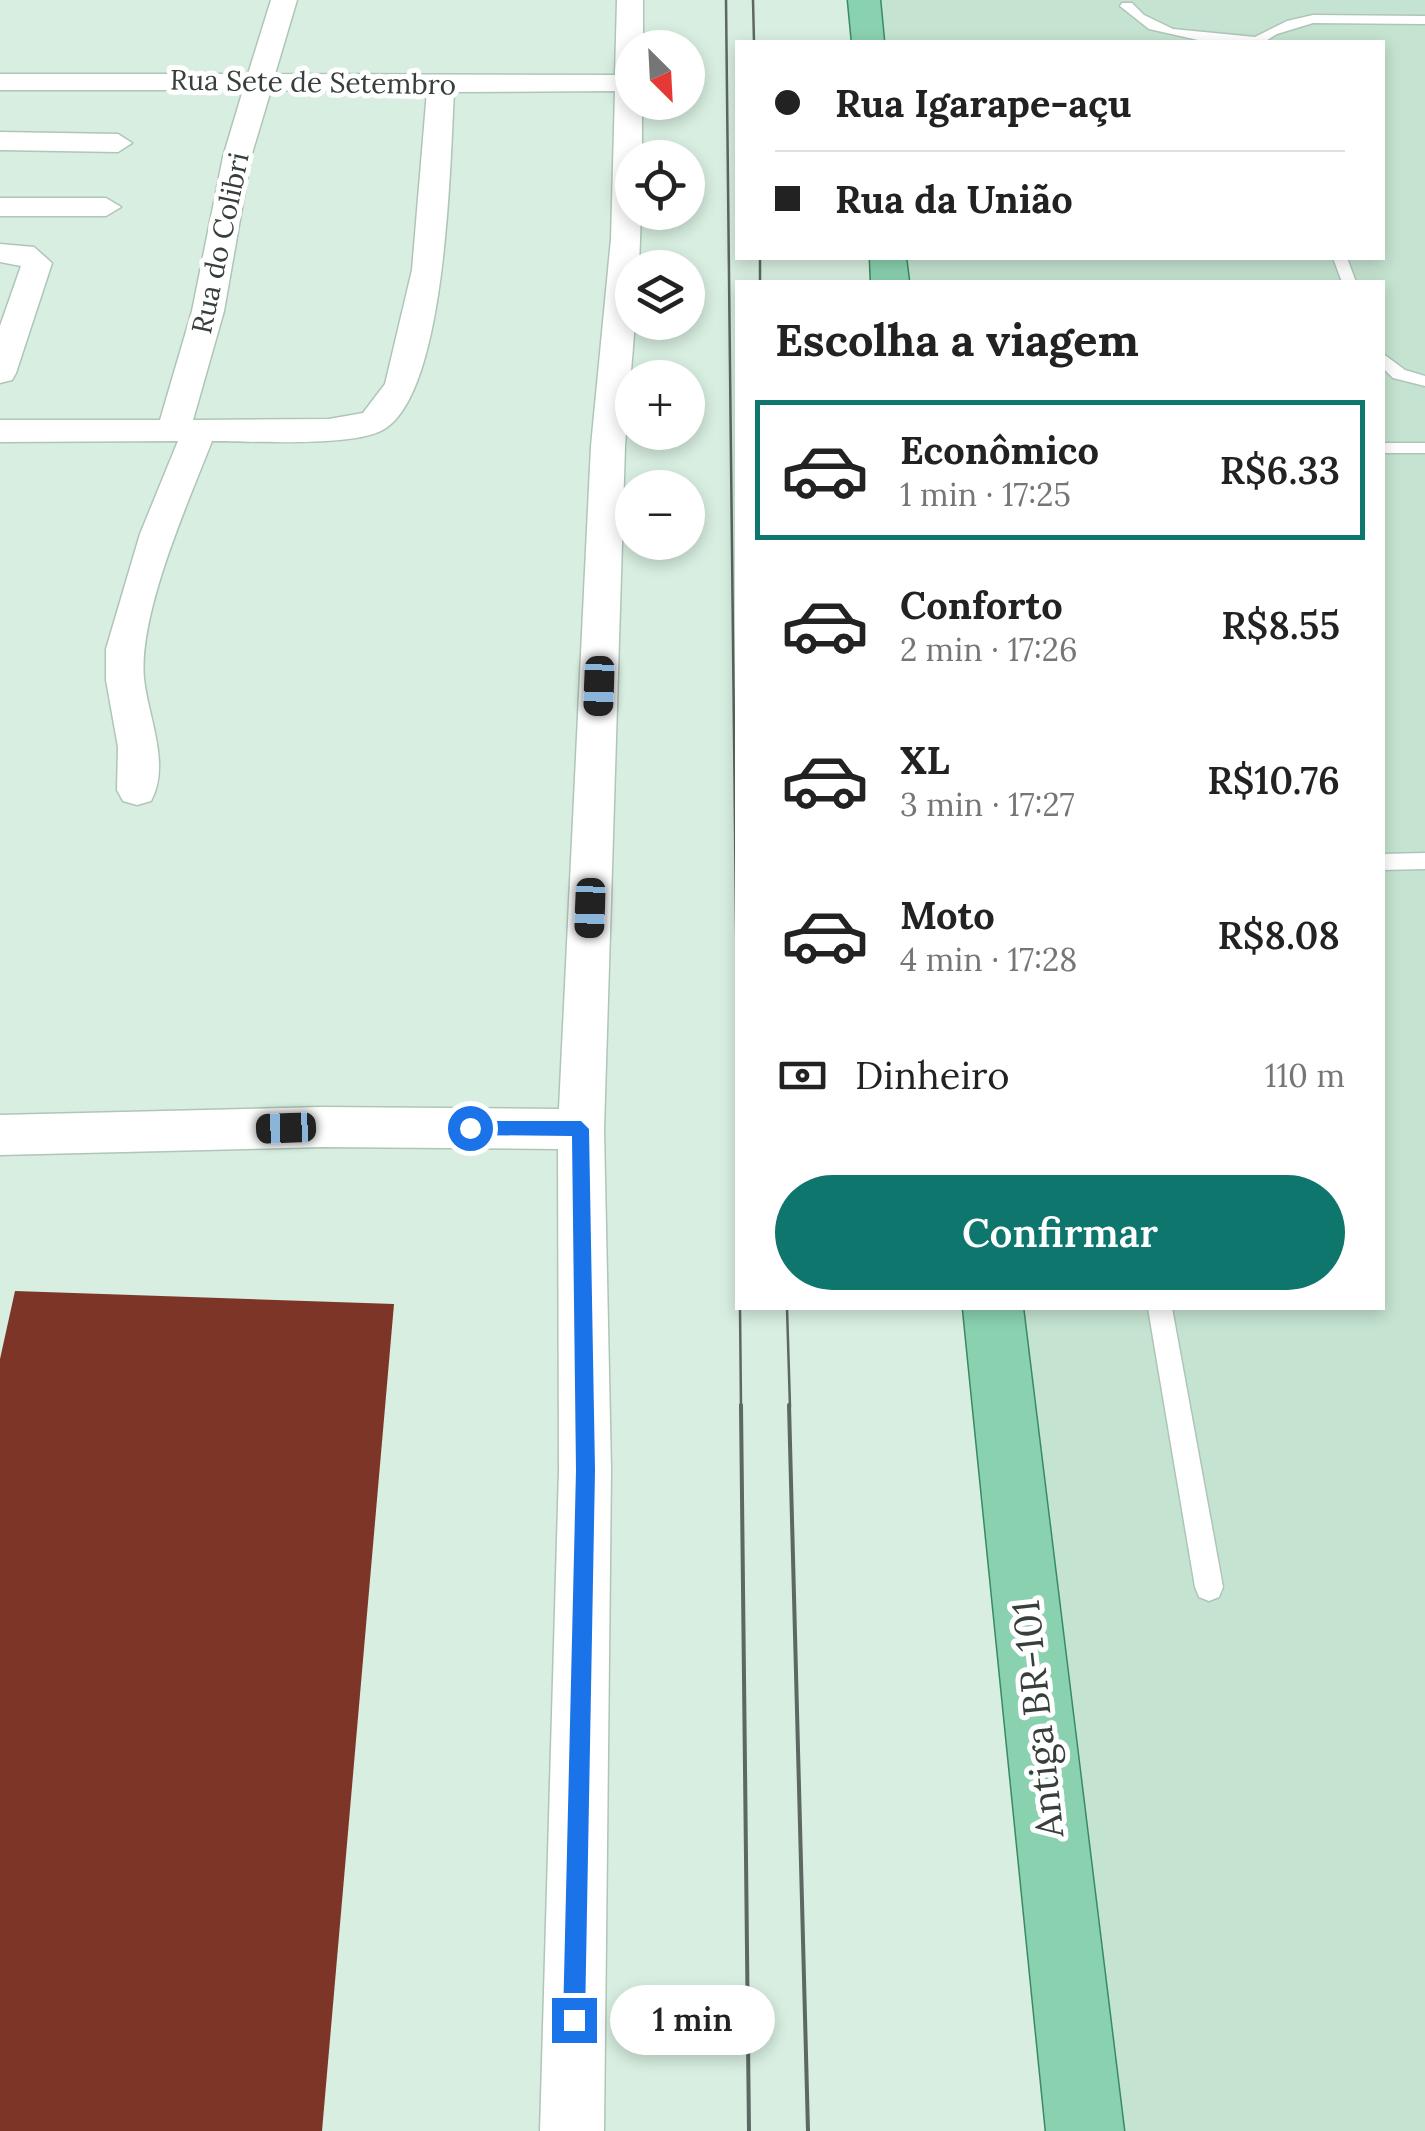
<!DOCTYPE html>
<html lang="pt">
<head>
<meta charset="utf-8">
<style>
	body { margin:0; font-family:Lora,serif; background:#f2f2f2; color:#222; height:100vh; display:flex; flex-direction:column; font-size:38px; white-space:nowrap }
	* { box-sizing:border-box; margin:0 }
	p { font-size:32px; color:#767676 }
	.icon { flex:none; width:55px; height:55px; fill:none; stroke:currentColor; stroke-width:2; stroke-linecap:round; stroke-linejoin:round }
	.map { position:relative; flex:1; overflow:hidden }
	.drawer { position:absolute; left:735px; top:280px; width:650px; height:1030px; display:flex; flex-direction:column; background:#fff; border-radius:0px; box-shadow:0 5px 15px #0003 }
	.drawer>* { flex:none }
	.hud { position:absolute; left:735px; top:40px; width:650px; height:220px; border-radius:0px; box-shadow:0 5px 15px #0003; display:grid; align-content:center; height:220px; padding:0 40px; background:#fff }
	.needle { width:65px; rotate:156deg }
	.buttons { position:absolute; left:615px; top:30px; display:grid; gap:20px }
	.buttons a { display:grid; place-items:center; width:90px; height:90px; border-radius:50%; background:#fff; box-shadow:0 5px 15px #0003; font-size:50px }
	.end { position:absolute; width:45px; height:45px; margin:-22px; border:12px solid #1a73e8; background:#fff; box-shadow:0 0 0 5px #fff }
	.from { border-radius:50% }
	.bubble { position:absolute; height:70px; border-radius:35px; background:#fff; box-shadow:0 5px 15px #0003; font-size:32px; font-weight:600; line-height:70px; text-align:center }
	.car { position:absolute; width:30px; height:60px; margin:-30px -15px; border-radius:12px; box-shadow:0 0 8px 2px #0007; background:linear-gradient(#222 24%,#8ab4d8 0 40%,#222 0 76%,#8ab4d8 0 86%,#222 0) }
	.hud b { display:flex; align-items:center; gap:35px; height:95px; font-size:38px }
	.hud b+b { border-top:2px solid #e0e0e0 }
	.hud i { width:25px; height:25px; background:#222 }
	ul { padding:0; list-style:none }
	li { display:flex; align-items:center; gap:30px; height:140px; margin:0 20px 15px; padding:0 20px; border:5px solid transparent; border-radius:0px }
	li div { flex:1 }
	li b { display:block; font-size:38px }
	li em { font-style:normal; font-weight:600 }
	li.active { border-color:#0f766e }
	li>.icon { width:90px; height:90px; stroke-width:1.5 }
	h2 { padding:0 40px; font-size:45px; line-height:120px }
	.pay { display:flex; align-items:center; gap:25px; height:110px; padding:0 40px; font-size:38px }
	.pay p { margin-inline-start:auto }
	.button { display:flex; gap:20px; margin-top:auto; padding:20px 40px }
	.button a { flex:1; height:115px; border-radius:60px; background:#0f766e; color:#fff; font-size:40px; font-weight:600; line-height:115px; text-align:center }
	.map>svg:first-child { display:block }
	.built { fill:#c5e3d1 }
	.building { fill:#7d3527 }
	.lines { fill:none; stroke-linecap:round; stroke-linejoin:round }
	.lane-casing { stroke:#afc5b8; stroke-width:3 }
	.street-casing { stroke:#afc5b8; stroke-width:3 }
	.primary-casing { stroke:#398a64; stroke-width:3 }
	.lane { fill:#fff; fill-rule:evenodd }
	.street { fill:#fff; fill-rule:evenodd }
	.primary { fill:#89d1af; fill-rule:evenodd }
	.tram-far1 { stroke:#5c6861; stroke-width:2.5 }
	.tram { stroke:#5c6861; stroke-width:4 }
	.route { fill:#1a73e8 }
	.labels { text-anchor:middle; stroke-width:10; stroke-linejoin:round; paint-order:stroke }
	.far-street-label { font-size:28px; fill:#363f3a; stroke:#fff }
	.near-street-label { font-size:38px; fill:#363f3a; stroke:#fff }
</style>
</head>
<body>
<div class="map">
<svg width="1425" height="2131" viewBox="0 0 1425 2131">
	<rect width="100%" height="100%" fill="#d7eee0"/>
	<polygon class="built" points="857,0 1425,0 1425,2131 1102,2131 1012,1308 1382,1308 1382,282 894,282 891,258 1382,258 1382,42 865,42"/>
	<polygon class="building" points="15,1291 394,1304 322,2131 0,2131 0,1359"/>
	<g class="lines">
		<defs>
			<g id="lane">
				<polygon points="1122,3 1132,3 1144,15 1173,29 1255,37 1287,21 1313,15 1425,16 1425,24 1313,23 1277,34 1264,42 1207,42 1149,29 1120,6"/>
				<polygon points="1333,258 1347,258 1356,282 1342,282"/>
				<polygon points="1382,353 1405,370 1425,376 1425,386 1393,378 1382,367"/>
				<rect x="1382" y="443" width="43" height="10"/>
				<polygon points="1425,853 1425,869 1382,870 1382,854"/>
				<polygon points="1148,1308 1172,1308 1223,1587 1219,1597 1209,1601 1199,1597 1195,1587"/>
			</g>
			<g id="street">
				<path d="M271 0H297L275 74 615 75 617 0H643V48H632V102H642V158H632V212H641L639 268H632L635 322 625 446 604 1129 611 1470 604 2131H540L559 1470 558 1149 322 1147 0 1155V1115L322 1107 559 1109 591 446 611 239 615 91 454 92C450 163 447 387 386 428 358 448 249 441 212 441 188 503 138 614 144 679 148 717 171 764 151 801L137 805 123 801 117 790 118 747 106 680V649L140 534 178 441 0 442V420H160L192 311 223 157 243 90H0V74H248ZM271 90 427 91 412 270 385 384 363 413 329 419 193 420 224 311 251 157Z"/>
				<polygon points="0,132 118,134 132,143 118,152 0,150"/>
				<polygon points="0,198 106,198 121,207 106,216 0,216"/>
				<polygon points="0,244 34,247 52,263 16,373 12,380 0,383 0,326 21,266 0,262"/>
			</g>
			<g id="primary">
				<polygon points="848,0 880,0 884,42 852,42"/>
				<polygon points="870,258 906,258 909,282 871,282"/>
				<polygon points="963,1308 1023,1308 1124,2131 1046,2131"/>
			</g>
		</defs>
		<use href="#lane" class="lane-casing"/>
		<use href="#street" class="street-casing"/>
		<use href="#primary" class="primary-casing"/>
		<use href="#lane" class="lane"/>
		<use href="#street" class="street"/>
		<use href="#primary" class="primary"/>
		<g class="tram-far1">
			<polyline points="726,0 738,1099"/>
			<polyline points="753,0 754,42"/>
			<polyline points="760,258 760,282"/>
			<polyline points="740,1308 741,1407"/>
			<polyline points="787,1308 790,1407"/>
		</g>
		<g class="tram">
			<polyline points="741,1405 749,2131"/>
			<polyline points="789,1405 808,2131"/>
		</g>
	</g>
	<polygon class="route" points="470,1121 581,1121 589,1129 595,1470 585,2020 574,2031 563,2020 576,1470 572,1136 470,1135 462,1128"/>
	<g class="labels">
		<g class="far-street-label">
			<text transform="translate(313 82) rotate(1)" y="10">Rua Sete de Setembro</text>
			<text transform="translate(220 243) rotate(-78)" y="10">Rua do Colibri</text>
		</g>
		<g class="near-street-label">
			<text transform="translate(1038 1719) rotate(-96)" y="13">Antiga BR-101</text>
		</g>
	</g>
</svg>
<div class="buttons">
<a><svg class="needle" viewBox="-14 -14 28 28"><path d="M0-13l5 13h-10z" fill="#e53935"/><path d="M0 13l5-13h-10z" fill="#767676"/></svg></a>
<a><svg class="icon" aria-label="locate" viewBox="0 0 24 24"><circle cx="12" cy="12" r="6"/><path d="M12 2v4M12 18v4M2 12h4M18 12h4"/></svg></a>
<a><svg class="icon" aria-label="layers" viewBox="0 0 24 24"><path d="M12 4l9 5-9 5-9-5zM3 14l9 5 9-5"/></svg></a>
<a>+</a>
<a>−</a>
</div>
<i class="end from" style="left:470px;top:1128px"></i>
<i class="end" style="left:574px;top:2020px"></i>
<div class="bubble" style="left:610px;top:1985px;width:165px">1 min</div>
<i class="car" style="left:599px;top:686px;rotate:182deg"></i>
<i class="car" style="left:590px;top:908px;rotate:182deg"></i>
<i class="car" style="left:286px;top:1128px;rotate:268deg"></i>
<div class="hud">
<b><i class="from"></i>Rua Igarape-açu</b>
<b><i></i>Rua da União</b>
</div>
<section class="drawer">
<h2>Escolha a viagem</h2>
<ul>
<li class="active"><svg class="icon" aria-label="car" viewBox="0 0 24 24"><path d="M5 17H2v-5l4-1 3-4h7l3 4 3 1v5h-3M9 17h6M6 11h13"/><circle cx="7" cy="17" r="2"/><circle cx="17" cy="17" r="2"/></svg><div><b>Econômico</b><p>1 min · 17:25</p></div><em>R$6.33</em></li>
<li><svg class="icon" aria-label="car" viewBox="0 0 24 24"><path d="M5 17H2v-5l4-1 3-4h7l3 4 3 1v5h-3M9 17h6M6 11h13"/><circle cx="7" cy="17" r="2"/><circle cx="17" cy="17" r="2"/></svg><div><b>Conforto</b><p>2 min · 17:26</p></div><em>R$8.55</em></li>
<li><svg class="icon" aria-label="car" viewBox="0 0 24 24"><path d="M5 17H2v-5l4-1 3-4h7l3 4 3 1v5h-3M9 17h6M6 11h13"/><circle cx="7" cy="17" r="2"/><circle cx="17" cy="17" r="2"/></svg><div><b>XL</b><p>3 min · 17:27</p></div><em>R$10.76</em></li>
<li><svg class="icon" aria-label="car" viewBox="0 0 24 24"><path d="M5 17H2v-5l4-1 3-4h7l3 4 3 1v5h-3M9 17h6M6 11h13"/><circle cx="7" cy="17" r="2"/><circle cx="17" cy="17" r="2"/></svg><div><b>Moto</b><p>4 min · 17:28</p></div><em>R$8.08</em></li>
</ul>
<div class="pay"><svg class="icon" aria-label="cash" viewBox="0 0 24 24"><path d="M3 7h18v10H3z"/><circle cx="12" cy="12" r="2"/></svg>Dinheiro<p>110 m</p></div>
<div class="button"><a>Confirmar</a></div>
</section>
</div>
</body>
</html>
